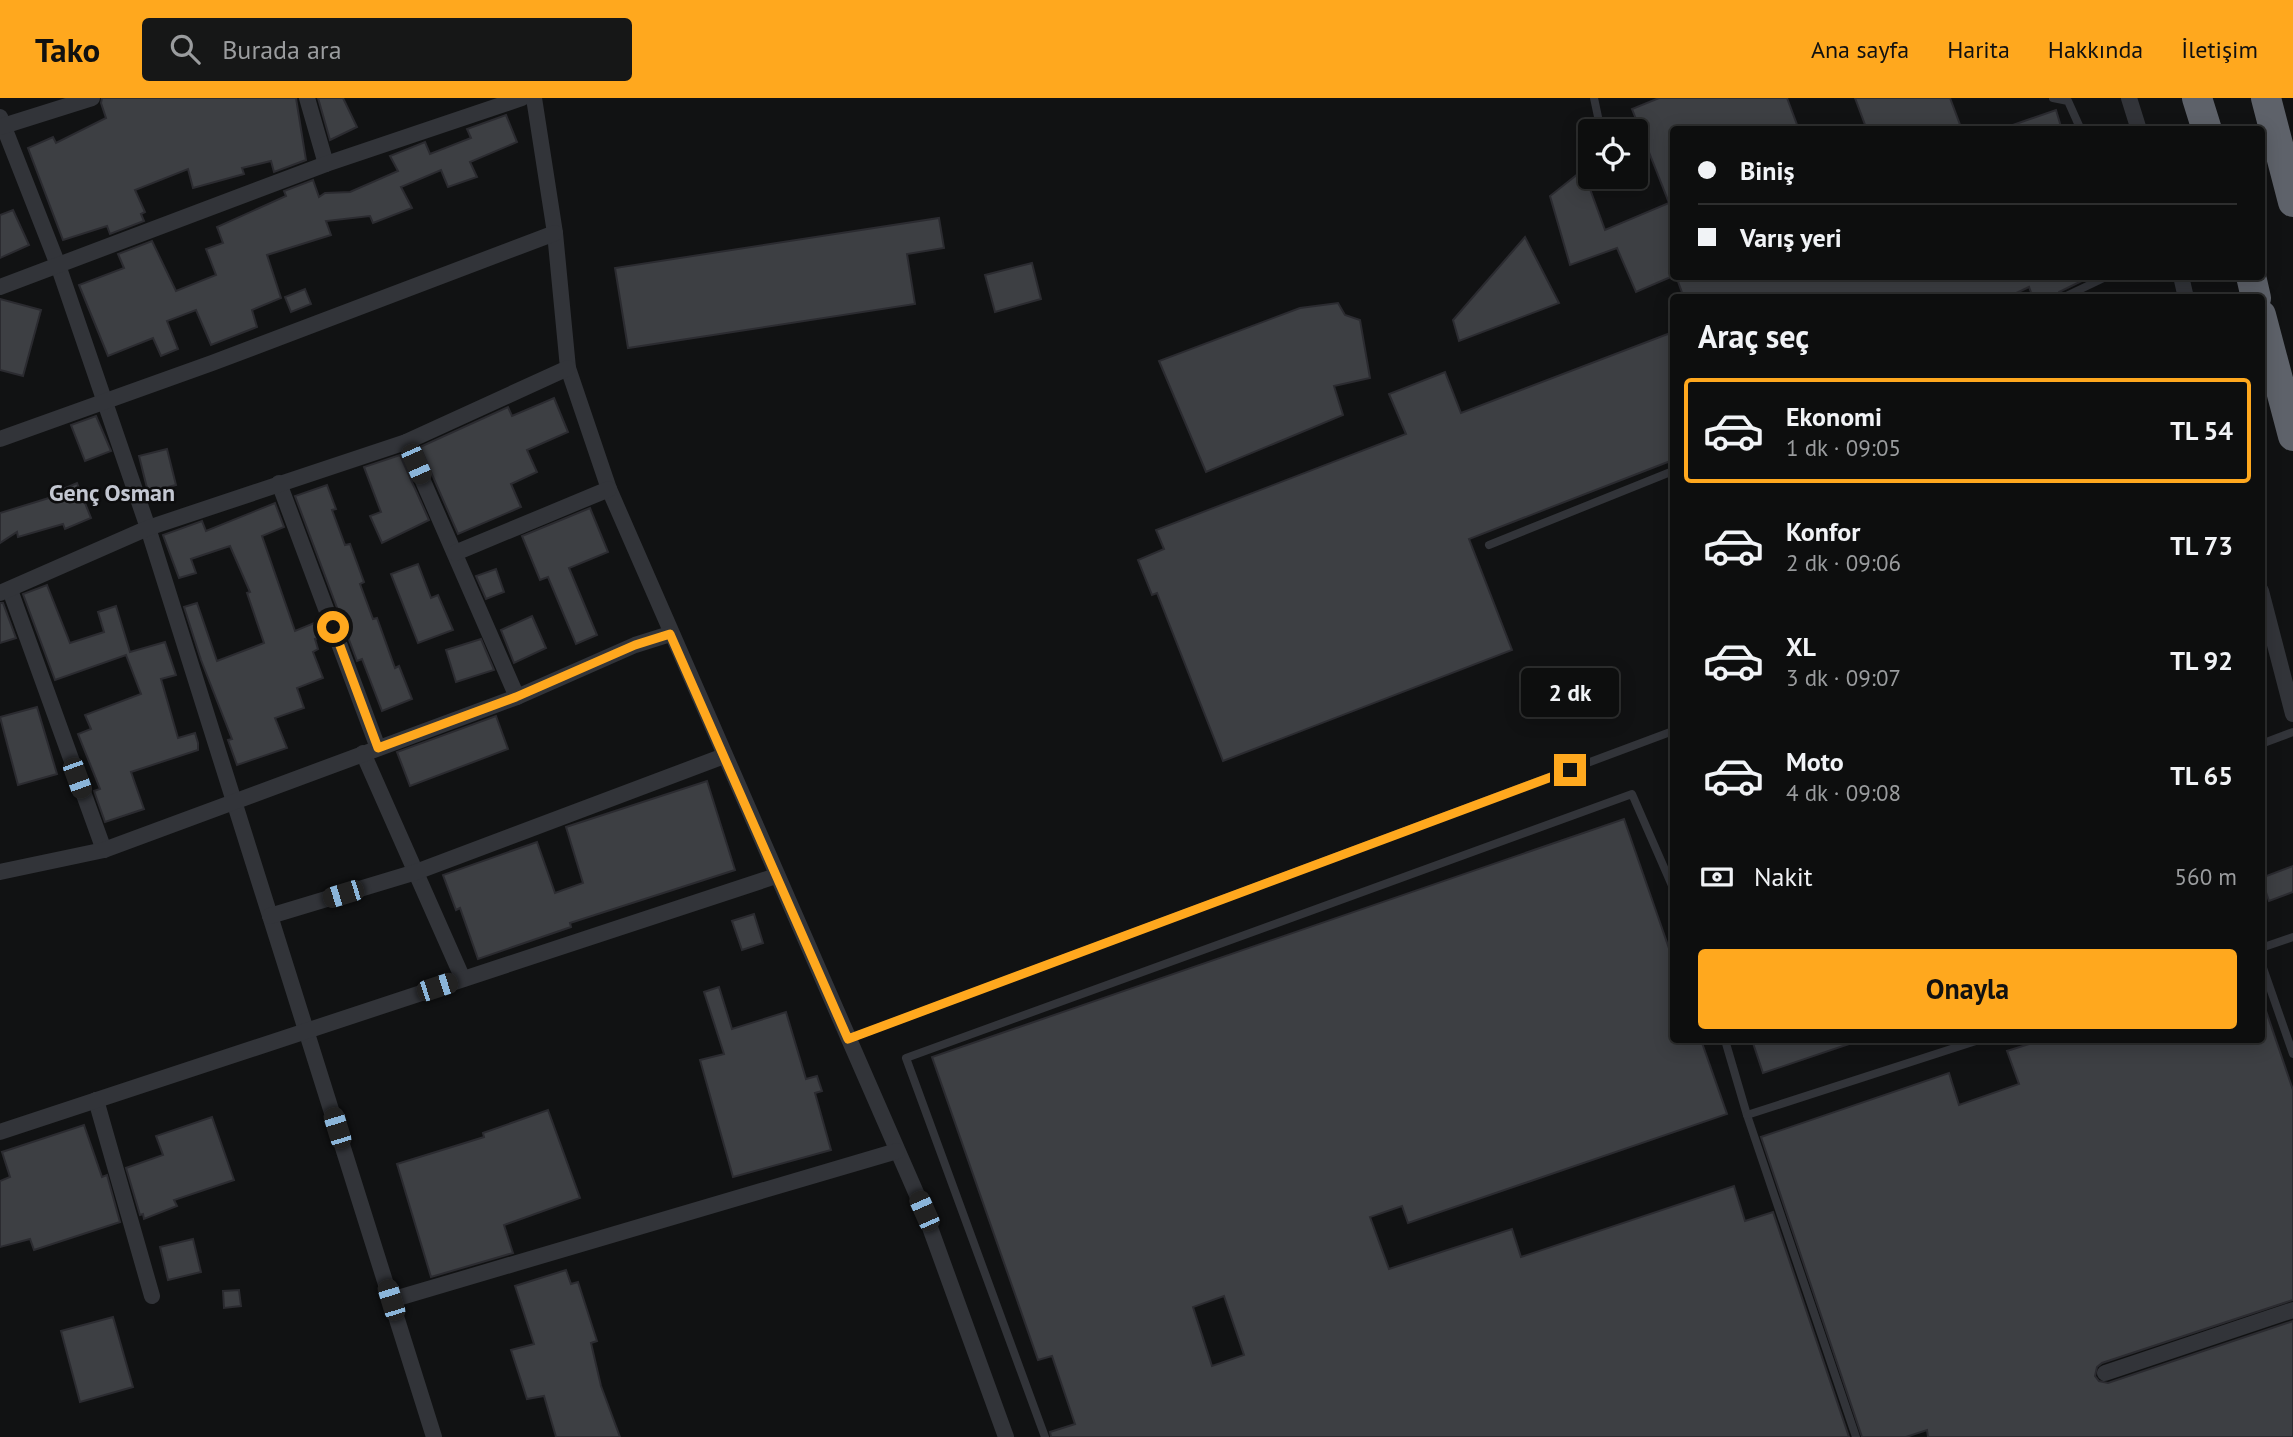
<!DOCTYPE html>
<html lang="tr">
<head>
<meta charset="utf-8">
<style>
	body { margin:0; font-family:"PT Sans",sans-serif; background:#161717; color:#f1f3f6; height:100vh; display:flex; flex-direction:column; font-size:26px; white-space:nowrap }
	* { box-sizing:border-box; margin:0 }
	p { font-size:23px; color:#9a9c9e }
	.icon { flex:none; width:38px; height:38px; fill:none; stroke:currentColor; stroke-width:2; stroke-linecap:round; stroke-linejoin:round }
	.map { position:relative; flex:1; overflow:hidden }
	.details { position:absolute; left:1670px; top:196px; width:595px; height:749px; display:flex; flex-direction:column; background:#0d0e0e; border-radius:7px; box-shadow:0 4px 18px #0003,0 0 0 2px #2d2e2e }
	.details>* { flex:none }
	.banner { position:absolute; left:1670px; top:28px; width:595px; height:154px; border-radius:7px; box-shadow:0 4px 18px #0003,0 0 0 2px #2d2e2e; display:grid; align-content:center; height:154px; padding:0 28px; background:#0d0e0e }
	.buttons { position:absolute; left:1578px; top:21px; display:grid; gap:14px }
	.buttons a { display:grid; place-items:center; width:70px; height:70px; border-radius:7px; background:#0d0e0e; box-shadow:0 4px 18px #0003,0 0 0 2px #2d2e2e; font-size:35px }
	.end { position:absolute; width:32px; height:32px; margin:-16px; border:9px solid #ffa81e; background:#111; box-shadow:0 0 0 4px #111 }
	.from { border-radius:50% }
	.bubble { position:absolute; height:49px; border-radius:7px; background:#0d0e0e; box-shadow:0 4px 18px #0003,0 0 0 2px #2d2e2e; font-size:23px; font-weight:600; line-height:49px; text-align:center }
	.car { position:absolute; width:21px; height:42px; margin:-21px -10px; border-radius:9px; box-shadow:0 0 5px 2px #0007; background:linear-gradient(#222 24%,#8ab4d8 0 40%,#222 0 76%,#8ab4d8 0 86%,#222 0) }
	.banner b { display:flex; align-items:center; gap:24px; height:66px; font-size:26px }
	.banner b+b { border-top:2px solid #2d2e2e }
	.banner i { width:18px; height:18px; background:#f1f3f6 }
	ul { padding:0; list-style:none }
	li { display:flex; align-items:center; gap:21px; height:105px; margin:0 14px 10px; padding:0 14px; border:4px solid transparent; border-radius:7px }
	li div { flex:1 }
	li b { display:block; font-size:26px }
	li em { font-style:normal; font-weight:600 }
	li.current { border-color:#ffa81e }
	li>.icon { width:63px; height:63px; stroke-width:1.5 }
	h2 { padding:0 28px; font-size:32px; line-height:84px }
	.pay { display:flex; align-items:center; gap:18px; height:77px; padding:0 28px; font-size:26px }
	.pay p { margin-inline-start:auto }
	.cta { display:flex; gap:14px; margin-top:auto; padding:14px 28px }
	.cta a { flex:1; height:80px; border-radius:7px; background:#ffa81e; color:#111; font-size:28px; font-weight:600; line-height:80px; text-align:center }
	header { display:flex; align-items:center; gap:42px; box-sizing:border-box; height:98px; padding:0 35px; background:#ffa81e; color:#111 }
	header strong { font-size:33px }
	nav { display:flex; gap:38px; margin-inline-start:auto; font-size:24px }
	.search { width:490px; height:63px; background:#161717; display:flex; align-items:center; gap:18px; box-sizing:border-box; padding:0 24px; border-radius:7px; color:#9a9c9e; font-size:26px }
	.map>svg:first-child { display:block }
	.building { fill:#3d3f43; stroke:#2b2b30; stroke-width:2; fill-rule:evenodd }
	.lines { fill:none; stroke-linecap:round; stroke-linejoin:round }
	.lane { stroke:#323439; stroke-width:8 }
	.street { stroke:#323439; stroke-width:16 }
	.highway { stroke:#5e626a; stroke-width:30 }
	.route { stroke:#ffa81e; stroke-width:9 }
	.labels { text-anchor:middle; stroke-width:5; stroke-linejoin:round; paint-order:stroke }
	.district-label { font-size:24px; font-weight:bold; fill:#c3c7d1; stroke:#0d0d0e }
</style>
</head>
<body>
<header>
<strong>Tako</strong>
<div class="search"><svg class="icon" aria-label="search" viewBox="0 0 24 24"><circle cx="10" cy="10" r="6"/><path d="M15 15l6 6"/></svg>Burada ara</div>
<nav><a>Ana sayfa</a><a>Harita</a><a>Hakkında</a><a>İletişim</a></nav>
</header>
<div class="map">
<svg width="2293" height="1339" viewBox="0 0 2293 1339">
	<rect width="100%" height="100%" fill="#111213"/>
	<g class="building">
		<polygon points="102,0 296,0 306,62 274,74 271,63 242,70 244,76 193,90 188,71 135,92 145,114 141,116 144,123 110,136 107,128 63,142 28,50 53,39 56,45 106,20 101,5"/>
		<polygon points="318,0 343,0 357,29 330,42"/>
		<polygon points="1659,0 1787,0 1799,32 1673,32 1673,178 1636,194 1617,150 1570,167 1550,98 1583,72 1605,132 1669,105 1632,11"/>
		<polygon points="1855,0 1950,0 1962,32 1867,32"/>
		<polygon points="2056,12 2062,32 2007,32 2007,29"/>
		<polygon points="506,17 517,44 470,64 477,79 448,89 441,72 401,89 412,110 373,125 370,118 326,123 331,137 267,157 281,200 252,212 257,229 211,247 196,212 167,223 178,251 161,258 153,240 108,258 79,187 124,170 118,156 152,143 176,193 216,177 206,151 223,145 217,129 286,98 284,93 313,82 319,99 325,95 350,94 398,73 390,58 425,44 430,56 471,40 467,31"/>
		<polygon points="13,112 29,147 0,160 0,117"/>
		<polygon points="939,120 944,150 907,156 915,206 628,250 615,170"/>
		<polygon points="1525,139 1559,205 1459,243 1453,222"/>
		<polygon points="1032,165 1041,201 995,214 985,177"/>
		<polygon points="1676,178 2092,178 2059,194 2056,200 2033,200 2029,189 2006,200 1684,200"/>
		<polygon points="305,191 311,206 291,214 285,199"/>
		<polygon points="0,201 41,212 23,278 0,272"/>
		<polygon points="1338,205 1345,217 1360,222 1370,280 1334,288 1343,317 1206,374 1159,263 1300,210"/>
		<polygon points="1673,234 1673,362 1469,441 1512,552 1223,663 1157,495 1152,497 1138,462 1164,451 1156,432 1406,336 1389,296 1445,274 1461,315"/>
		<polygon points="554,300 568,334 527,352 537,374 511,386 521,409 458,436 420,349 508,309 512,318"/>
		<polygon points="96,318 111,353 85,363 71,327"/>
		<polygon points="167,351 176,387 148,394 139,358"/>
		<polygon points="400,357 429,422 382,445 370,418 381,414 364,369"/>
		<polygon points="77,385 91,420 65,431 63,426 18,439 17,434 0,445 0,415 52,399 51,396"/>
		<polygon points="327,387 336,411 332,412 345,447 350,446 364,484 360,486 373,521 377,520 395,570 399,568 412,601 382,613 362,561 357,563 295,398"/>
		<polygon points="275,405 284,429 262,438 295,533 319,523 325,538 315,541 318,551 313,554 323,580 297,590 304,610 275,620 287,650 237,667 228,642 232,641 201,562 184,509 197,505 217,563 264,545 247,495 250,494 230,448 191,461 196,475 179,480 163,437 202,423 206,433"/>
		<polygon points="590,410 608,454 569,470 597,537 576,546 548,479 540,482 522,438"/>
		<polygon points="418,466 431,500 438,497 453,532 418,545 391,476"/>
		<polygon points="496,471 504,494 486,501 476,478"/>
		<polygon points="47,487 70,545 104,534 98,514 116,508 130,554 165,544 176,577 161,581 178,640 195,635 198,645 198,652 131,674 144,711 105,724 94,693 100,691 78,636 91,631 85,617 141,596 126,557 55,582 23,496"/>
		<polygon points="0,505 3,505 16,540 0,545"/>
		<polygon points="532,518 546,550 514,565 501,532"/>
		<polygon points="481,541 494,572 456,584 446,552"/>
		<polygon points="37,609 57,676 18,687 0,619"/>
		<polygon points="496,618 508,651 410,688 397,654"/>
		<polygon points="707,683 735,772 570,825 571,829 478,861 460,810 456,812 443,777 537,744 555,795 583,785 566,729"/>
		<path d="M1624 721 1673 862V942H1701L1727 1016 1408 1125 1402 1108 1370 1119 1389 1171 1512 1131 1521 1159 1734 1088 1745 1123 1773 1114 1849 1339H1051L1050 1334 1075 1326 1052 1258 1038 1262 932 959ZM1224 1198 1244 1257 1212 1268 1193 1209Z"/>
		<polygon points="2293,768 2293,794 2269,803 2261,780"/>
		<polygon points="754,816 763,845 742,852 732,823"/>
		<polygon points="719,889 732,931 786,914 806,981 817,978 822,993 815,995 831,1052 733,1079 700,962 724,956 704,894"/>
		<polygon points="2264,907 2293,992 2293,1202 2102,1265 2097,1269 2095,1278 2099,1283 2108,1285 2293,1223 2293,1339 1928,1339 1927,1332 1906,1339 1862,1339 1761,1039 1949,975 1959,1007 2019,986 2007,953 2042,942 2261,942 2261,908"/>
		<polygon points="1752,942 1855,942 1855,944 1763,975"/>
		<polygon points="548,1012 580,1100 504,1127 513,1155 431,1179 397,1066 484,1039 483,1035"/>
		<polygon points="212,1019 234,1082 174,1102 177,1108 144,1121 143,1116 140,1117 126,1070 163,1057 156,1038"/>
		<polygon points="84,1027 102,1079 107,1077 120,1124 34,1152 30,1141 0,1149 0,1083 10,1079 2,1054"/>
		<polygon points="193,1141 201,1174 168,1182 160,1149"/>
		<polygon points="566,1172 571,1186 578,1184 597,1243 591,1245 601,1288 620,1339 556,1339 544,1298 527,1301 511,1252 534,1246 515,1188"/>
		<polygon points="239,1192 241,1208 224,1210 223,1193"/>
		<polygon points="113,1219 133,1289 80,1304 61,1233"/>
	</g>
	<g class="lines">
		<g class="lane">
			<polyline points="1594,0 1601,33"/>
			<polyline points="2053,0 2068,3 2081,32"/>
			<polyline points="2062,200 2108,178"/>
			<polyline points="1489,447 1673,373"/>
			<polyline points="2261,646 2293,634"/>
			<polyline points="2261,850 2293,839"/>
			<polyline points="2261,864 2293,956"/>
			<polyline points="848,941 1673,633"/>
			<polyline points="1725,942 1747,1017 1856,1339"/>
			<polyline points="1747,1017 1979,942"/>
			<polyline points="1045,1339 906,960 1632,696 1673,790"/>
		</g>
		<g class="street">
			<polyline points="307,0 326,66"/>
			<polyline points="534,0 555,135 568,270 609,391 924,1113 1006,1339"/>
			<polyline points="2129,0 2139,32"/>
			<polyline points="0,19 58,167 148,430 434,1339"/>
			<polyline points="0,29 92,0"/>
			<polyline points="2181,178 2186,200"/>
			<polyline points="0,189 326,66 522,0"/>
			<polyline points="0,341 212,265 555,135"/>
			<polyline points="406,344 517,599"/>
			<polyline points="279,385 378,650"/>
			<polyline points="455,455 609,391"/>
			<polyline points="10,492 104,752"/>
			<polyline points="2261,493 2293,616"/>
			<polyline points="0,495 148,430 406,344 568,270"/>
			<polyline points="363,655 463,881"/>
			<polyline points="0,774 104,752 517,599 635,547 670,536"/>
			<polyline points="270,818 416,774 724,658"/>
			<polyline points="96,1002 152,1198"/>
			<polyline points="0,1034 776,778"/>
			<polyline points="391,1202 897,1053"/>
			<polyline points="2105,1275 2293,1212"/>
		</g>
		<g class="highway">
			<polyline points="2197,0 2207,32"/>
			<polyline points="2266,0 2293,104"/>
			<polyline points="2251,178 2256,200"/>
			<polyline points="2261,217 2293,338"/>
		</g>
	</g>
	<g class="lines">
		<polyline class="route" points="333,529 378,650 516,599 635,547 670,536 848,941 1570,672"/>
	</g>
	<g class="labels">
		<g class="district-label">
			<text x="112" y="403">Genç Osman</text>
		</g>
	</g>
</svg>
<div class="buttons">
<a><svg class="icon" aria-label="locate" viewBox="0 0 24 24"><circle cx="12" cy="12" r="6"/><path d="M12 2v4M12 18v4M2 12h4M18 12h4"/></svg></a>
</div>
<i class="end from" style="left:333px;top:529px"></i>
<i class="end" style="left:1570px;top:672px"></i>
<div class="bubble" style="left:1521px;top:570px;width:98px">2 dk</div>
<i class="car" style="left:416px;top:366px;rotate:156deg"></i>
<i class="car" style="left:77px;top:680px;rotate:160deg"></i>
<i class="car" style="left:343px;top:796px;rotate:253deg"></i>
<i class="car" style="left:437px;top:889px;rotate:72deg"></i>
<i class="car" style="left:337px;top:1030px;rotate:343deg"></i>
<i class="car" style="left:924px;top:1113px;rotate:336deg"></i>
<i class="car" style="left:391px;top:1202px;rotate:343deg"></i>
<div class="banner">
<b><i class="from"></i>Biniş</b>
<b><i></i>Varış yeri</b>
</div>
<section class="details">
<h2>Araç seç</h2>
<ul>
<li class="current"><svg class="icon" aria-label="car" viewBox="0 0 24 24"><path d="M5 17H2v-5l4-1 3-4h7l3 4 3 1v5h-3M9 17h6M6 11h13"/><circle cx="7" cy="17" r="2"/><circle cx="17" cy="17" r="2"/></svg><div><b>Ekonomi</b><p>1 dk · 09:05</p></div><em>TL 54</em></li>
<li><svg class="icon" aria-label="car" viewBox="0 0 24 24"><path d="M5 17H2v-5l4-1 3-4h7l3 4 3 1v5h-3M9 17h6M6 11h13"/><circle cx="7" cy="17" r="2"/><circle cx="17" cy="17" r="2"/></svg><div><b>Konfor</b><p>2 dk · 09:06</p></div><em>TL 73</em></li>
<li><svg class="icon" aria-label="car" viewBox="0 0 24 24"><path d="M5 17H2v-5l4-1 3-4h7l3 4 3 1v5h-3M9 17h6M6 11h13"/><circle cx="7" cy="17" r="2"/><circle cx="17" cy="17" r="2"/></svg><div><b>XL</b><p>3 dk · 09:07</p></div><em>TL 92</em></li>
<li><svg class="icon" aria-label="car" viewBox="0 0 24 24"><path d="M5 17H2v-5l4-1 3-4h7l3 4 3 1v5h-3M9 17h6M6 11h13"/><circle cx="7" cy="17" r="2"/><circle cx="17" cy="17" r="2"/></svg><div><b>Moto</b><p>4 dk · 09:08</p></div><em>TL 65</em></li>
</ul>
<div class="pay"><svg class="icon" aria-label="cash" viewBox="0 0 24 24"><path d="M3 7h18v10H3z"/><circle cx="12" cy="12" r="2"/></svg>Nakit<p>560 m</p></div>
<div class="cta"><a>Onayla</a></div>
</section>
</div>
</body>
</html>
